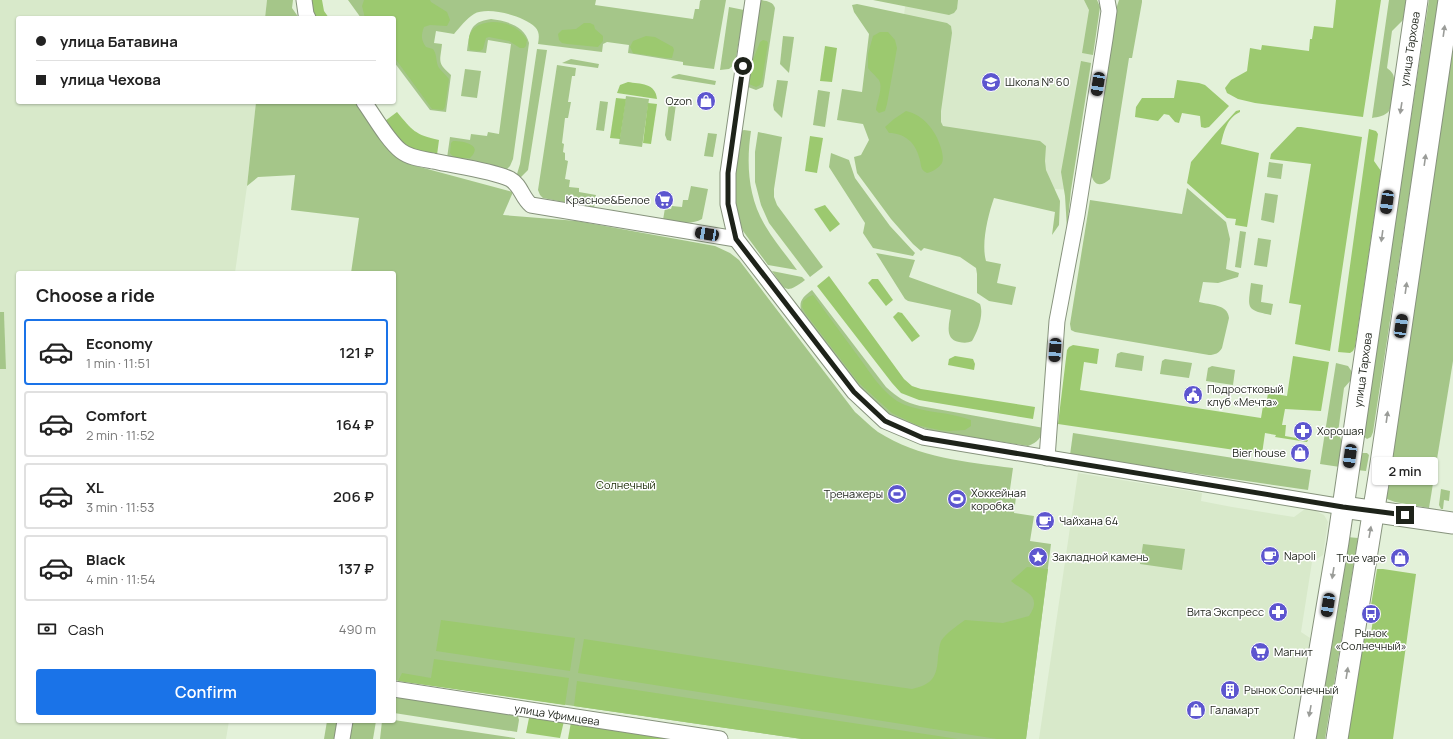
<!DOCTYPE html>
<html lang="en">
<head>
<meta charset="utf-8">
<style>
	body { margin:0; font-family:Manrope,sans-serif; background:#f2f2f2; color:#222; height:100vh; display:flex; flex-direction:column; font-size:15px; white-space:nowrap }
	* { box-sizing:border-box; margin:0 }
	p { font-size:13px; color:#767676 }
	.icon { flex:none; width:22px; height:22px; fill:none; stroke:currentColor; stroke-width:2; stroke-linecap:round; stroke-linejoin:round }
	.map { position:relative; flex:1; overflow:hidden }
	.side { position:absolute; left:16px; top:271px; width:380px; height:452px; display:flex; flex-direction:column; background:#fff; border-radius:4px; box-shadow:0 1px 3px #0004 }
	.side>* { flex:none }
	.banner { position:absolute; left:16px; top:16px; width:380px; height:88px; border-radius:4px; box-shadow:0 1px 3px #0004; display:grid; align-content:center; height:88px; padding:0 20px; background:#fff }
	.end { position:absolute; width:18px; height:18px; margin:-9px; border:5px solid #1e231a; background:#fff; box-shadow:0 0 0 2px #fff }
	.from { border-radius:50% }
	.bubble { position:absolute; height:28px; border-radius:4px; background:#fff; box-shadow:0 1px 3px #0004; font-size:13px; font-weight:600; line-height:28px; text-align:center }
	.car { position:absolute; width:12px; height:24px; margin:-12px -6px; border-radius:5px; box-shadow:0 0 3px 1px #0007; background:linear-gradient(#222 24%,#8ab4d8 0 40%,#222 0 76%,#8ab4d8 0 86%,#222 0) }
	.banner b { display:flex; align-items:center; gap:14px; height:38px; font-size:15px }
	.banner b+b { border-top:1px solid #e0e0e0 }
	.banner i { width:10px; height:10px; background:#222 }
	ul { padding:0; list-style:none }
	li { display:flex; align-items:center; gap:12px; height:66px; margin:0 8px 6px; padding:0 12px; border:2px solid #e0e0e0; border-radius:4px }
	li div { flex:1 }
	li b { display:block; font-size:15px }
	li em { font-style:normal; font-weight:600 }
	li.current { border-color:#1a73e8 }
	li>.icon { width:36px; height:36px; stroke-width:1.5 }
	h2 { padding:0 20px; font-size:18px; line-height:48px }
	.pay { display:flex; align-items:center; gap:10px; height:44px; padding:0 20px; font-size:15px }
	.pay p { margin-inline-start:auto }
	.cta { display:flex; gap:8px; margin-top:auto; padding:8px 20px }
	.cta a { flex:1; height:46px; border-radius:4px; background:#1a73e8; color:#fff; font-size:16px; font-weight:600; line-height:46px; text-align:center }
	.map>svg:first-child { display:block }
	.built { fill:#d8e9ca }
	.green { fill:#a5c689 }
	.forest { fill:#9cc96f }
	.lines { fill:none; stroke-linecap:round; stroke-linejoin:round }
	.street-casing { stroke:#87937d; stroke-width:17 }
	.secondary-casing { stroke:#87937d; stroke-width:23 }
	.street { stroke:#fff; stroke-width:15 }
	.secondary { stroke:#fff; stroke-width:21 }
	.oneway { fill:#9a9c98 }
	.route { stroke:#1e231a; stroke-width:5 }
	.labels { text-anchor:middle; stroke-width:3; stroke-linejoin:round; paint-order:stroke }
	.street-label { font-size:11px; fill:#1e231a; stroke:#fff }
	.poi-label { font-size:11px; fill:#1e231a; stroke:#fff; text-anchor:start }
	.park-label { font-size:11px; fill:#20310c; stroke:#fff }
</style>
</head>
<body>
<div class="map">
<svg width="1453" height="739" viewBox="0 0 1453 739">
	<rect width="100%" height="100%" fill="#e3f1d9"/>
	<g class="built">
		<polygon points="0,0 267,0 265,18 18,18 18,102 256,102 247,186 235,273 18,273 18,721 229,721 226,739 0,739 0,369 6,369 4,312 0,312"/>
		<polygon points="906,0 1097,0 1100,7 1071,190 1054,189 905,162 900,44"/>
		<polygon points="1078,473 1202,493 1201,501 1232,507 1294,517 1305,509 1316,511 1324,515 1328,522 1323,555 1312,562 1301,632 1310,638 1295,739 1039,739"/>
	</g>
	<g class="green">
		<polygon points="267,0 293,0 292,8 299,18 265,18"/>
		<path d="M348 0H596L595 5 693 19 695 9H699L700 1 701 0H726L714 69 683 65V62L628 53 629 45 607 42 603 44 602 52 538 44C539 38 540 32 535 27 524 16 488 6 474 14 466 19 460 27 454 34L436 31 434 43 442 44C440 63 437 62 451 75L446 112 430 110 394 62V18H361Z"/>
		<path d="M761 0C768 1 773 2 775 8L764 82 763 87 756 90 748 87 757 4Z"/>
		<polygon points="873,0 958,0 957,9 954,13 949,15"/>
		<polygon points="1084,0 1097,0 1100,7 1093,55 1082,53 1089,10"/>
		<path d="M1119 0H1142V2L1132 58H1129L1110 179C1100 188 1093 185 1091 173L1116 9Z"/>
		<path d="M1389 0H1406L1403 20 1392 31 1387 68C1391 71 1394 74 1394 79 1394 85 1392 106 1389 111 1385 116 1378 117 1372 118Z"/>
		<polygon points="1429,0 1439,0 1373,432 1371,437 1367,439 1363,436 1363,431"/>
		<path d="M857 4 947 23 951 26 952 33 941 111V122L943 126 1040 141 1046 146 1045 161 1046 170 1060 201 1059 225 1052 235 1055 212 994 198C988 215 981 244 986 261L1001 264 997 283 1016 287 1012 305 989 301 977 293V274L976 268 960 257 924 248 921 251 913 244 891 219 857 173 854 157 861 155 869 140 863 124 837 120 842 89 862 92 869 34 854 12 852 5Z"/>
		<polygon points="729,7 744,10 735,64 729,69 720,70"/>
		<path d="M491 19C507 21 525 26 529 43L513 159 510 166 507 169H505L491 165 447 158 450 137 470 140 471 134 487 136 488 132 499 134 511 44 488 40 486 53 467 51C470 32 469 22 491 19Z"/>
		<polygon points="1453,34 1453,361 1429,508 1395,502 1387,499 1385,492"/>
		<polygon points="783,36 794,37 789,73 780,64"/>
		<polygon points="537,49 547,50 528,170 521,177 518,177 517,174 520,164"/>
		<polygon points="571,59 599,64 598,68 562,63"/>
		<polygon points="1081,61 1091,63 1071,190 1067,229 1065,196 1061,172"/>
		<polygon points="557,65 576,68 575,76 572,76 568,102 571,102 568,118 565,118 562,143 564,144 563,152 565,153 565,160 568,161 565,179 570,180 569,187 579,188 579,192 596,195 594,208 543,198 540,195 538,190"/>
		<polygon points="465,69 481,71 477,98 461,96"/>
		<polygon points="679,74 716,81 715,85 671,78 673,76"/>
		<polygon points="777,80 788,81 782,118 774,110 773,105"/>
		<polygon points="818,90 830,92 825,127 813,125"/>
		<polygon points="626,96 649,99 642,147 619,144"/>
		<polygon points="600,101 608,102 604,131 596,130"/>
		<path d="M256 102H360L405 163 513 192 503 215 577 221 715 246 730 253 739 260 855 412C862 418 870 426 878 432 919 458 966 462 1013 468L1009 496 1016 497 1014 513 1034 516 1030 541 1051 544 1026 739H802L394 680V273H351L359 218 291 210 295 175 258 177 247 186Z"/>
		<polygon points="669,103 676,104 671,141 667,140 665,135"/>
		<path d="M744 130 751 131C746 164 748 198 766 227 775 242 787 256 797 270L768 265 743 231 737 214 733 191 741 131Z"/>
		<polygon points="758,132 782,137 774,189 774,197 777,205 823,267 810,277 769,223 761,205 755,182 755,152"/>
		<polygon points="708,133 717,134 713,157 704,156"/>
		<polygon points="831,153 849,160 855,178 890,226 915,253 913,256 873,248 863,233 865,223 829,167"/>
		<polygon points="1269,162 1283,164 1281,179 1267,177"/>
		<path d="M691 186 708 189 702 219C690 226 676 221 663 220L665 208 671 209 672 206 682 207 683 200H688Z"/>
		<path d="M1187 188 1226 222 1230 239 1226 269 1239 273 1238 277 1218 283 1203 282 1199 302C1210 305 1228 304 1229 318L1222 348C1219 353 1215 355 1209 355L1075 332 1071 330 1070 324 1090 200 1182 214Z"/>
		<polygon points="1265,193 1278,195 1274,223 1261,220"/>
		<polygon points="1240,231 1246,232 1241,268 1235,267"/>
		<polygon points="1258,238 1271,240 1267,267 1254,265"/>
		<path d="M876 253 915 260 909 277 973 300 980 304C984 314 978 331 972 341 968 343 964 343 959 342 943 339 950 321 951 310L908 301 905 299Z"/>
		<path d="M772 271 802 277 805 280C784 296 785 289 772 271Z"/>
		<path d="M1251 283 1263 285 1261 302 1273 304 1271 315C1245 310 1248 308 1251 283Z"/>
		<path d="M812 290 886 387C898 398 905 402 920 406L1044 428C1041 438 1038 442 1028 446L934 431 916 426 890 415 859 387 802 314C798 301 802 298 812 290Z"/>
		<polygon points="0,312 4,312 6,369 0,369"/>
		<polygon points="1121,352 1144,356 1142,371 1115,367 1117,354"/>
		<polygon points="1165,359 1192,363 1189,378 1160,374 1162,361"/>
		<polygon points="1336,363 1348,366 1352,372 1351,380 1344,388 1338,433 1343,443 1340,467 1320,464"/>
		<polygon points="1212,366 1235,370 1233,385 1206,381 1208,368"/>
		<polygon points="1073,433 1311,470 1308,490 1070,455"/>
		<polygon points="1361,453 1367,453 1369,455 1366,471 1357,470"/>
		<polygon points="1441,489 1450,491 1449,501 1444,500 1443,509 1441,509 1439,505"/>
		<polygon points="1347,537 1358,538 1325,739 1314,739"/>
		<polygon points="1143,544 1185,549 1182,570 1140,564"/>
		<polygon points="394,694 517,713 519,720 517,732 394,713"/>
		<polygon points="394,720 515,738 515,739 380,739 382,721 394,721"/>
		<polygon points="327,721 340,721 337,739 324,739"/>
		<polygon points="352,721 376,721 373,739 349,739"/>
	</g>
	<g class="forest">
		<polygon points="308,0 322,0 324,11 329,18 314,18"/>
		<path d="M364 0H430L431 2 447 12 450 20 447 26 430 25 424 27C421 35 421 40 426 47L433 49C438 56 435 61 439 68 442 72 446 75 449 79L445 107 443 110 432 109 394 57V18H365L362 6Z"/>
		<polygon points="1336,0 1381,0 1363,117 1255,103 1238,99 1227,93 1225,88 1231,80 1247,71 1250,48 1261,50 1262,45 1309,51 1310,39 1312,39 1314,26 1333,28"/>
		<path d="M493 22C507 22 520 28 527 40L526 46 524 48H520L509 41 489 37 486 38 483 49 480 51 470 50C465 31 476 23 493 22Z"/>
		<polygon points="584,23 590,23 594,25 595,29 603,36 603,41 598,47 567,44 562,43 559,40 558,34 562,30 576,29"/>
		<path d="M880 32H888L895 40 897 48 887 104 885 111 879 113 876 110C877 101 885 84 877 78 874 74 871 72 868 68V54L873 36Z"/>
		<polygon points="646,36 655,37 673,47 674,50 672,58 667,58 633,53 630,47 633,41"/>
		<polygon points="763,40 767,41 768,43 762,81 760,85 756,87 749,84 747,78 749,70 760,42"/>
		<polygon points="825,46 837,48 832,82 820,81"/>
		<polygon points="1177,80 1199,83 1205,85 1229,106 1209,127 1205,128 1201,127 1200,116 1182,113 1179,123 1175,122 1169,115 1164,114 1158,121 1135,117 1136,107 1142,98 1174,98"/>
		<path d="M628 82C640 84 656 83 657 99L617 93 620 85Z"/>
		<polygon points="616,98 626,99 620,139 610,138"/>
		<polygon points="648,103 657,104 651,144 643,143"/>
		<path d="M1240 110V112C1227 118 1224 131 1221 144L1259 153 1247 227 1235 225 1236 219 1227 218 1187 183 1191 162 1215 134 1236 111Z"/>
		<path d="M906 111C924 115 936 131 941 148 942 152 944 158 942 163 939 168 932 172 927 173 919 169 922 165 919 157 915 142 904 133 889 133L885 127 894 119Z"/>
		<path d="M397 112C412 130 415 135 439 140L437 155 416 152 403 146 385 121Z"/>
		<polygon points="1297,127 1301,127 1362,137 1330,351 1295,344 1301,305 1289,303 1311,164 1270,159 1271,154"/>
		<polygon points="1369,129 1376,131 1378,134 1374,161 1381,171 1355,347 1353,351 1350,353 1338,352"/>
		<polygon points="810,136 823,138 817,173 805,171"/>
		<path d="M453 141C464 141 484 145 470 158 463 158 454 159 450 153L451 143Z"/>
		<polygon points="825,205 840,224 830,232 814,209"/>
		<polygon points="829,276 904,379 912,386 921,389 1035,407 1033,419 919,400 901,393 892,383 817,286"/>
		<polygon points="872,279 878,279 893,300 886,306 868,283"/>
		<path d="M813 295C827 314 841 333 855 352 869 370 883 396 905 405 926 413 950 412 971 420V426L965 430 949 431 939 430 917 425 892 413 859 383 806 314 802 307 803 301 808 297Z"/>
		<polygon points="898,312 902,313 920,336 912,342 893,317"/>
		<polygon points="1073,345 1099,349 1097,364 1084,362 1080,390 1261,418 1263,406 1266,406 1268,393 1287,396 1293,356 1329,362 1321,411 1285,409 1282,425 1286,425 1285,436 1308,440 1307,442 1275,437 1276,435 1265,433 1262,454 1058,424 1067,350 1069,347"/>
		<polygon points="955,356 973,359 975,364 974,370 948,365 949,359"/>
		<path d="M1027 567 1048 569 1026 739H997L578 673 584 639 836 678 912 689C933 684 937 677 938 656 939 651 939 646 941 641 947 632 957 626 965 620L1003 623 1029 616C1043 595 1025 593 1011 581Z"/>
		<polygon points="1377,569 1383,569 1416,574 1393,739 1346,739 1364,632 1371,633 1375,606 1371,605"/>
		<polygon points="441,620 575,638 570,671 436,651"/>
		<polygon points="434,659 569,678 565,705 398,681 402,673 431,678"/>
		<polygon points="577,681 958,739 802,739 574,706"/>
		<polygon points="532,716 564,721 560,738 526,733 529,718"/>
		<polygon points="571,722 679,739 568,739"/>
	</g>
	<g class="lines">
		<defs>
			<g id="street">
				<polyline points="304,0 306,14 308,18"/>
				<polyline points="753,0 728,173 728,204 736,239 854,392 885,421 923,437 1343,507"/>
				<path d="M364 102C374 116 388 141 401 151 410 158 422 159 433 161 455 166 490 170 510 179 521 185 522 198 531 205L736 239"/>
				<polyline points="1047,458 1057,321 1077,215 1105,39 1109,11 1107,0"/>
				<polyline points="394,689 720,739"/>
				<polyline points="342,739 345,721"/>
			</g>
			<g id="secondary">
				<polyline points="1343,507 1453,523"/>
				<polyline points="1305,739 1338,542 1417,0"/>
				<polyline points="1337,739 1379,477 1449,0"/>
			</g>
		</defs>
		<use href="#street" class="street-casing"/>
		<use href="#secondary" class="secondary-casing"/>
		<use href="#street" class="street"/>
		<use href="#secondary" class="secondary"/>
	</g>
	<defs><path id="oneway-solid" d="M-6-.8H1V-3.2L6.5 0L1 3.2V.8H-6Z"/></defs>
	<g class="oneway">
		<use href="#oneway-solid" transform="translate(1444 31) rotate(-82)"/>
		<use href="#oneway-solid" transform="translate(1401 108) rotate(99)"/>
		<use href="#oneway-solid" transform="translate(1425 160) rotate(-82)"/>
		<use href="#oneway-solid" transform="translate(1382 236) rotate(98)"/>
		<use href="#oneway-solid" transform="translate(1406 288) rotate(-82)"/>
		<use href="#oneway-solid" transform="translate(1387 417) rotate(-82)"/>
		<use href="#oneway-solid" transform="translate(1370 532) rotate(-80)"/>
		<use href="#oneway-solid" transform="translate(1333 573) rotate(99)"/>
		<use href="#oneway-solid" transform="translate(1347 673) rotate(-81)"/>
		<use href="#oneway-solid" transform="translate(1310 711) rotate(100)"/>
	</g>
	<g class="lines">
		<polyline class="route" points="743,66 728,173 728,204 736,239 854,392 885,421 923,438 1343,507 1405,515"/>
	</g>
	<defs>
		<symbol id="school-disc" viewBox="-11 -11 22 22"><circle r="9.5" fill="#5d56cf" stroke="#fff"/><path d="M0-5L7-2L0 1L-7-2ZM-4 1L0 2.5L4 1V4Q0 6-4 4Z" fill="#fff"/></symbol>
		<symbol id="shop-disc" viewBox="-11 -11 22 22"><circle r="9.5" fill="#5d56cf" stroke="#fff"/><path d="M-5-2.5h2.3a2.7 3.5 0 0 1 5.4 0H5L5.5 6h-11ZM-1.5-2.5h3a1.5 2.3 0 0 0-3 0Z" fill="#fff"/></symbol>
		<symbol id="supermarket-disc" viewBox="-11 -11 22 22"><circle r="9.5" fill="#5d56cf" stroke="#fff"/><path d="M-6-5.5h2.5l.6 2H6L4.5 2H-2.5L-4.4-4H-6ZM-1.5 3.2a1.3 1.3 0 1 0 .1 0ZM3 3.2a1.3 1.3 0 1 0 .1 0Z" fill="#fff"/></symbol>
		<symbol id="civic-disc" viewBox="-11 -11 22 22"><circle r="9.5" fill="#5d56cf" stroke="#fff"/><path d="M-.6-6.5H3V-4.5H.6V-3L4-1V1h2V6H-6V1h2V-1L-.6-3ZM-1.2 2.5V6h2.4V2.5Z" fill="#fff"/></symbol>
		<symbol id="pharmacy-disc" viewBox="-11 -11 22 22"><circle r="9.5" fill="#5d56cf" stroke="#fff"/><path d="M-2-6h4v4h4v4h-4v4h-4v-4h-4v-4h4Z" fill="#fff"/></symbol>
		<symbol id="stadium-disc" viewBox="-11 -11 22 22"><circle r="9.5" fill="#5d56cf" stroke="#fff"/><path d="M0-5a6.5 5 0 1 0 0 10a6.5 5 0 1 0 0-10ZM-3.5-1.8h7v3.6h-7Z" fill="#fff"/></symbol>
		<symbol id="cafe-disc" viewBox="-11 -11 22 22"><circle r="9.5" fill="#5d56cf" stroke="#fff"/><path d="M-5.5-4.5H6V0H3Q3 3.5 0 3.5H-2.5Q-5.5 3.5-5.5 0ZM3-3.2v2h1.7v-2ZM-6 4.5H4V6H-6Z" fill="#fff"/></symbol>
		<symbol id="sight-disc" viewBox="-11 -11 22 22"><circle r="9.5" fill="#5d56cf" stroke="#fff"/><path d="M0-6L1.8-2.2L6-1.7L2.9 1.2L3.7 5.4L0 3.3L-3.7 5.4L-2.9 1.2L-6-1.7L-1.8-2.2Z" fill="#fff"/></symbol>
		<symbol id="bus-disc" viewBox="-11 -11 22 22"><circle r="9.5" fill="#5d56cf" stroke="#fff"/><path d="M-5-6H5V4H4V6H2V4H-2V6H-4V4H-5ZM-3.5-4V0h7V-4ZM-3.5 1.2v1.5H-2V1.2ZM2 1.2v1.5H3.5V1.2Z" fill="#fff"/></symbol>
		<symbol id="building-disc" viewBox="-11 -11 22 22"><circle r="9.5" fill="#5d56cf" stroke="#fff"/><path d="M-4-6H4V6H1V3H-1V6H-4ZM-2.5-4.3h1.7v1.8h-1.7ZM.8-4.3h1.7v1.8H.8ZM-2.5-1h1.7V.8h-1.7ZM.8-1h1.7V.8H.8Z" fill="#fff"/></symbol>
	</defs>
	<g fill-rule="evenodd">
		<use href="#school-disc" x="980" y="71" width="22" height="22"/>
		<use href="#shop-disc" x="695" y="90" width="22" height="22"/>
		<use href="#supermarket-disc" x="653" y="189" width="22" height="22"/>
		<use href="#civic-disc" x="1182" y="384" width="22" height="22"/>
		<use href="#pharmacy-disc" x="1292" y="420" width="22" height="22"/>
		<use href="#shop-disc" x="1289" y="442" width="22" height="22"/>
		<use href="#stadium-disc" x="886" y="483" width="22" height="22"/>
		<use href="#stadium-disc" x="946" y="488" width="22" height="22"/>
		<use href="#cafe-disc" x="1034" y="510" width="22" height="22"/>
		<use href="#cafe-disc" x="1259" y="545" width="22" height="22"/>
		<use href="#sight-disc" x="1027" y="546" width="22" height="22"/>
		<use href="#shop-disc" x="1389" y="547" width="22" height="22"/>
		<use href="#pharmacy-disc" x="1267" y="601" width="22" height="22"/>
		<use href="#bus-disc" x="1360" y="603" width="22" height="22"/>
		<use href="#supermarket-disc" x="1249" y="641" width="22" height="22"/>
		<use href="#building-disc" x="1219" y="679" width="22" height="22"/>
		<use href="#shop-disc" x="1185" y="699" width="22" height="22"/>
	</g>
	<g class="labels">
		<g class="street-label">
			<text transform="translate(1410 49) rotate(-81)" y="4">улица Тархова</text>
			<text transform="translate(1363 370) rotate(-82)" y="4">улица Тархова</text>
			<text transform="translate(557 715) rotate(9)" y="4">улица Уфимцева</text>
		</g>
		<g class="poi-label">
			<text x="1005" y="86">Школа № 60</text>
			<text x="692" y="105" text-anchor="end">Ozon</text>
			<text x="650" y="204" text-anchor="end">Красное&amp;Белое</text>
			<text x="1207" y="393">Подростковый<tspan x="1207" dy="13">клуб «Мечта»</tspan></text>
			<text x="1317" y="435">Хорошая</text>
			<text x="1286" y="457" text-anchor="end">Вier house</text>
			<text x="971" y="497">Хоккейная<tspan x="971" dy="13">коробка</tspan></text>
			<text x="883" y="498" text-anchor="end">Тренажеры</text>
			<text x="1059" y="525">Чайхана 64</text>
			<text x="1284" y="560">Napoli</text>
			<text x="1052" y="561">Закладной камень</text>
			<text x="1386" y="562" text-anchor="end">True vape</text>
			<text x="1264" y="616" text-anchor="end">Вита Экспресс</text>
			<text x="1371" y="637" text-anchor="middle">Рынок<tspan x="1371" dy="13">«Солнечный»</tspan></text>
			<text x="1274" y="656">Магнит</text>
			<text x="1244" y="694">Рынок Солнечный</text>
			<text x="1210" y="714">Галамарт</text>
		</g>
		<g class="park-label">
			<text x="626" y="489">Солнечный</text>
		</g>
	</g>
</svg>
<i class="end from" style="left:743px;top:66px"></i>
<i class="end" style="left:1405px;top:515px"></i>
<div class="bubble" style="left:1372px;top:457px;width:66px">2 min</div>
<i class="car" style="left:1098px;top:84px;rotate:189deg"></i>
<i class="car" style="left:1387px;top:202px;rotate:188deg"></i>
<i class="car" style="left:707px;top:234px;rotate:279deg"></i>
<i class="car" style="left:1401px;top:326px;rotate:8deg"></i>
<i class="car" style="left:1055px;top:350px;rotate:184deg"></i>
<i class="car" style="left:1350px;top:456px;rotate:188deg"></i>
<i class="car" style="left:1328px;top:605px;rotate:189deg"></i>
<div class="banner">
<b><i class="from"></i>улица Батавина</b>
<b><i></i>улица Чехова</b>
</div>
<section class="side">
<h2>Choose a ride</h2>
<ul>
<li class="current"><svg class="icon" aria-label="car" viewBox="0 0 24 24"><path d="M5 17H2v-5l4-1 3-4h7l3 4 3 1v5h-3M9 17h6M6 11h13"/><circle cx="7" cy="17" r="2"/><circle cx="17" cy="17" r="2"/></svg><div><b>Economy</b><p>1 min · 11:51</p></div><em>121 ₽</em></li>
<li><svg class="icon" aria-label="car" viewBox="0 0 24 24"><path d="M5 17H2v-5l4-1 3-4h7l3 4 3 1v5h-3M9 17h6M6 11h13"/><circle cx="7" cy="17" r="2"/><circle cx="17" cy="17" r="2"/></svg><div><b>Comfort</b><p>2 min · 11:52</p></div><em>164 ₽</em></li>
<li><svg class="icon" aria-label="car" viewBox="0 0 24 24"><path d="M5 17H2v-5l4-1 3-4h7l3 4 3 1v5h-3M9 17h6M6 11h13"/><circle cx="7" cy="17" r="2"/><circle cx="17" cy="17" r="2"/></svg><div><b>XL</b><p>3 min · 11:53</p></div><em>206 ₽</em></li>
<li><svg class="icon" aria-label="car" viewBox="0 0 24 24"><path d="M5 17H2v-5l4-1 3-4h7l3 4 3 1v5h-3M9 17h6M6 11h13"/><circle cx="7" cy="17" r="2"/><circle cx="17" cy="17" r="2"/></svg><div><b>Black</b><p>4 min · 11:54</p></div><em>137 ₽</em></li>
</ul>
<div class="pay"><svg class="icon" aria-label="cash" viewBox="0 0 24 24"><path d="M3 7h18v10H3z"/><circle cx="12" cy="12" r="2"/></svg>Cash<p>490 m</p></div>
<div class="cta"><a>Confirm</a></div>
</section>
</div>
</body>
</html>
